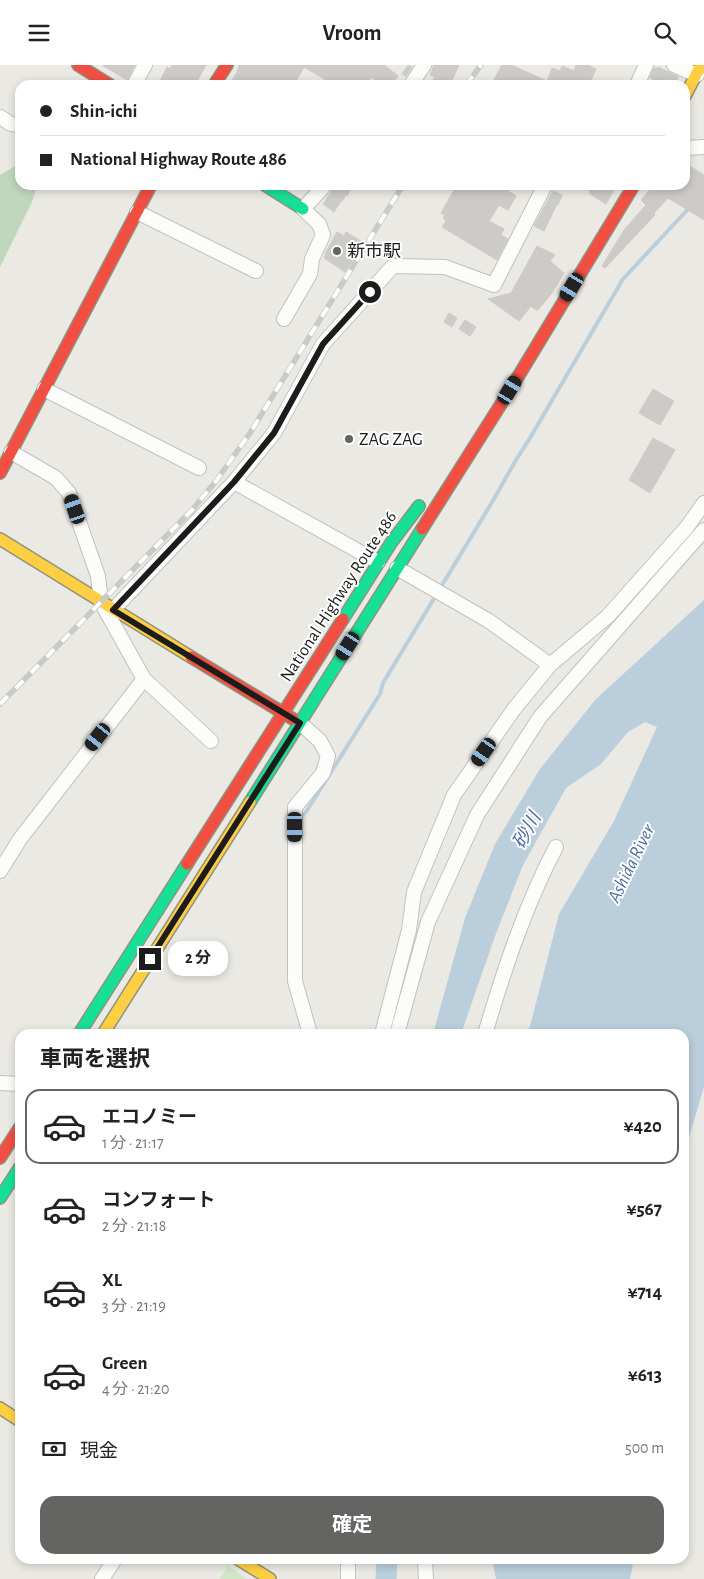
<!DOCTYPE html>
<html lang="ja">
<head>
<meta charset="utf-8">
<style>
	body { margin:0; font-family:"Alegreya Sans","Noto Sans JP",sans-serif; background:#f2f2f2; color:#222; height:100vh; display:flex; flex-direction:column; font-size:19px; white-space:nowrap }
	* { box-sizing:border-box; margin:0 }
	p { font-size:16px; color:#767676 }
	.icon { flex:none; width:28px; height:28px; fill:none; stroke:currentColor; stroke-width:2; stroke-linecap:round; stroke-linejoin:round }
	.map { position:relative; flex:1; overflow:hidden }
	.panel { position:absolute; left:15px; top:964px; width:674px; height:535px; display:flex; flex-direction:column; background:#fff; border-radius:15px; box-shadow:0 2px 8px #0003 }
	.panel>* { flex:none }
	.banner { position:absolute; left:15px; top:15px; width:675px; height:110px; border-radius:15px; box-shadow:0 2px 8px #0003; display:grid; align-content:center; height:110px; padding:0 25px; background:#fff }
	.end { position:absolute; width:22px; height:22px; margin:-11px; border:6px solid #1c1c1c; background:#fff; box-shadow:0 0 0 2px #fff }
	.from { border-radius:50% }
	.bubble { position:absolute; height:35px; border-radius:15px; background:#fff; box-shadow:0 2px 8px #0003; font-size:16px; font-weight:700; line-height:35px; text-align:center }
	.car { position:absolute; width:15px; height:30px; margin:-15px -8px; border-radius:6px; box-shadow:0 0 4px 1px #0007; background:linear-gradient(#222 24%,#8ab4d8 0 40%,#222 0 76%,#8ab4d8 0 86%,#222 0) }
	.banner b { display:flex; align-items:center; gap:18px; height:48px; font-size:19px }
	.banner b+b { border-top:1px solid #e0e0e0 }
	.banner i { width:12px; height:12px; background:#222 }
	ul { padding:0; list-style:none }
	li { display:flex; align-items:center; gap:15px; height:75px; margin:0 10px 8px; padding:0 15px; border:2px solid transparent; border-radius:15px }
	li div { flex:1 }
	li b { display:block; font-size:19px }
	li em { font-style:normal; font-weight:700 }
	li.selected { border-color:#646462 }
	li>.icon { width:45px; height:45px; stroke-width:1.5 }
	h2 { padding:0 25px; font-size:22px; line-height:60px }
	.pay { display:flex; align-items:center; gap:12px; height:55px; padding:0 25px; font-size:19px }
	.pay p { margin-inline-start:auto }
	.action { display:flex; gap:10px; margin-top:auto; padding:10px 25px }
	.action a { flex:1; height:58px; border-radius:15px; background:#646462; color:#fff; font-size:20px; font-weight:700; line-height:58px; text-align:center }
	header { display:flex; justify-content:space-between; align-items:center; height:65px; padding:0 25px; background:#fff; font-size:22px; font-weight:700 }
	.map>svg:first-child { display:block }
	.grass { fill:#d1e6c5 }
	.forest { fill:#c1d7bb }
	.water { fill:#bacedb }
	.lines { fill:none; stroke-linecap:round; stroke-linejoin:round }
	.stream { stroke:#bacedb; stroke-width:4 }
	.river { stroke:#bacedb; stroke-width:21 }
	.building { fill:#cdcbc7; stroke:#cdcbc6 }
	.street-casing { stroke:#c1c1bf; stroke-width:16 }
	.fast-casing { stroke:#8e927e; stroke-width:14 }
	.slow-casing { stroke:#8e927e; stroke-width:14 }
	.jam-casing { stroke:#8e927e; stroke-width:14 }
	.street { stroke:#fcfcfb; stroke-width:14 }
	.fast { stroke:#16e098; stroke-width:11 }
	.slow { stroke:#ffcf43; stroke-width:11 }
	.jam { stroke:#f24e42; stroke-width:11 }
	.rail-casing { stroke:#c9c9c8; stroke-width:5.5 }
	.rail { stroke:#fff; stroke-width:4; stroke-dasharray:11; stroke-linecap:butt }
	.route { stroke:#1c1c1c; stroke-width:6 }
	.poi-dot { fill:#646462; stroke:#fff; stroke-width:2 }
	.labels { text-anchor:middle; stroke-width:4; stroke-linejoin:round; paint-order:stroke }
	.poi-label { font-size:18px; fill:#1c1c1c; stroke:#fff; text-anchor:start }
	.street-label { font-size:18px; fill:#1c1c1c; stroke:#fff }
	.water-label { font-size:19px; font-style:italic; fill:#516ba3; stroke:#fff }
</style>
</head>
<body>
<header><svg class="icon" aria-label="menu" viewBox="0 0 24 24"><path d="M4 6h16M4 12h16M4 18h16"/></svg>Vroom<svg class="icon" aria-label="search" viewBox="0 0 24 24"><circle cx="10" cy="10" r="6"/><path d="M15 15l6 6"/></svg></header>
<div class="map">
<svg width="704" height="1514" viewBox="0 0 704 1514">
	<rect width="100%" height="100%" fill="#eae9e4"/>
	<polygon class="grass" points="228,1501 247,1514 220,1514"/>
	<polygon class="forest" points="20,98 20,120 37,120 32,137 0,202 0,110"/>
	<g class="water">
		<polygon points="704,535 704,1022 684,1089 684,969 528,969 559,849 614,756 657,662 645,657 628,667 601,699 566,723 523,800 495,871 461,969 433,969 465,853 495,779 540,704 596,634"/>
		<polygon points="492,1494 634,1494 630,1514 496,1514"/>
	</g>
	<g class="lines">
		<polyline class="stream" points="302,750 306,747 380,629 383,618 491,439 516,395 530,373 623,214 691,141"/>
		<polyline class="river" points="386,1514 387,1494"/>
	</g>
	<g class="building">
		<polygon points="102,0 135,0 127,15"/>
		<polygon points="172,0 206,0 195,20 167,20 160,16 167,2 170,4"/>
		<polygon points="239,0 384,0 398,11 391,20 381,20 371,12 367,20 323,20 326,15 304,2 294,20 229,20 237,7"/>
		<polygon points="408,0 412,2 406,11 402,9"/>
		<polygon points="434,0 459,0 450,20 429,20 435,12 430,10"/>
		<polygon points="502,0 511,0 547,16 552,3 560,6 562,1 574,6 576,0 588,0 596,4 589,20 491,20"/>
		<polygon points="658,2 679,12 674,20 666,20 650,13 654,3 657,4"/>
		<polygon points="685,98 704,110 704,155 668,133 654,148 655,150 605,203 602,201 624,165 646,140 641,135 654,120 685,120"/>
		<polygon points="334,120 353,120 347,131 346,130 342,136 341,136 334,147 323,139 332,126"/>
		<polygon points="457,120 499,120 516,131 508,145 499,140 489,156 504,164 501,170 508,174 497,195 442,162 446,156 443,153 445,150 441,148"/>
		<polygon points="588,120 617,120 606,139 590,129"/>
		<polygon points="553,126 562,130 558,140 557,139 544,166 534,161"/>
		<polygon points="337,167 344,171 346,167 364,178 345,207 324,193 326,189 325,189"/>
		<polygon points="537,181 555,190 550,196 564,208 552,228 537,246 531,241 519,256 488,234 511,228"/>
		<polygon points="449,248 457,253 452,262 444,257"/>
		<polygon points="465,255 476,262 470,271 459,264"/>
		<polygon points="653,324 674,336 660,360 639,348"/>
		<polygon points="653,373 675,385 650,428 629,415"/>
	</g>
	<g class="lines">
		<defs>
			<g id="street">
				<polyline points="674,0 697,10"/>
				<polyline points="134,20 145,0"/>
				<polyline points="411,20 424,0"/>
				<polyline points="637,20 646,0"/>
				<polyline points="0,52 11,59 20,60"/>
				<polyline points="685,83 704,82"/>
				<polyline points="137,147 256,206"/>
				<polyline points="284,254 310,209 312,194 323,170 319,159 303,144 325,120"/>
				<polyline points="44,324 199,403"/>
				<polyline points="11,387 56,413 69,428 98,511 101,537 144,614 211,676"/>
				<polyline points="234,417 378,497"/>
				<polyline points="397,503 489,556 550,600"/>
				<polyline points="113,545 234,417 274,368 323,279 393,201 445,202 494,220 545,120"/>
				<polyline points="300,658 320,676 328,691 323,708 295,742 295,916 310,969"/>
				<polyline points="0,806 20,774 144,614"/>
				<polyline points="382,969 409,865 414,827 454,730 514,644 550,600 608,551 687,462 704,438"/>
				<polyline points="397,969 428,857 477,750 540,652 704,465"/>
				<path d="M485 969C504 905 525 841 556 782"/>
				<polyline points="0,1018 20,1019"/>
				<polyline points="425,1494 426,1514"/>
				<polyline points="102,1514 115,1494"/>
				<polyline points="348,1514 348,1494"/>
			</g>
			<g id="fast">
				<polyline points="265,120 303,144"/>
				<polyline points="343,554 391,478 419,441"/>
				<polyline points="250,737 422,464"/>
				<polyline points="79,969 187,799"/>
				<polyline points="0,1133 20,1102"/>
			</g>
			<g id="slow">
				<polyline points="685,31 701,0"/>
				<polyline points="0,474 191,592"/>
				<polyline points="103,969 250,737"/>
				<polyline points="0,1343 20,1356"/>
				<polyline points="238,1494 270,1514"/>
			</g>
			<g id="jam">
				<polyline points="78,0 110,20"/>
				<polyline points="214,20 227,0"/>
				<polyline points="0,408 151,120"/>
				<polyline points="422,464 510,325 634,120"/>
				<polyline points="191,592 293,654"/>
				<polyline points="187,799 343,554"/>
				<polyline points="0,1093 20,1062"/>
			</g>
		</defs>
		<use href="#street" class="street-casing"/>
		<use href="#fast" class="fast-casing"/>
		<use href="#slow" class="slow-casing"/>
		<use href="#jam" class="jam-casing"/>
		<use href="#street" class="street"/>
		<use href="#fast" class="fast"/>
		<use href="#slow" class="slow"/>
		<use href="#jam" class="jam"/>
		<defs>
			<g id="rail">
				<polyline points="466,20 481,0"/>
				<polyline points="0,639 192,445 216,416 250,368 403,120"/>
			</g>
		</defs>
		<use href="#rail" class="rail-casing"/>
		<use href="#rail" class="rail"/>
	</g>
	<g class="lines">
		<polyline class="route" points="150,894 300,658 113,545 234,417 274,368 323,279 370,227"/>
	</g>
	<g class="poi-dot">
		<circle cx="337" cy="186" r="5"/>
		<circle cx="349" cy="374" r="5"/>
	</g>
	<g class="labels">
		<g class="poi-label">
			<text x="347" y="192">新市駅</text>
			<text x="359" y="380">ZAG ZAG</text>
		</g>
		<g class="street-label">
			<text transform="translate(338 531) rotate(-57)" y="6">National Highway Route 486</text>
		</g>
		<g class="water-label">
			<text transform="translate(526 765) rotate(-61)" y="7">砂川</text>
			<text transform="translate(630 798) rotate(-64)" y="7">Ashida River</text>
		</g>
	</g>
</svg>
<i class="end from" style="left:370px;top:227px"></i>
<i class="end" style="left:150px;top:894px"></i>
<div class="bubble" style="left:168px;top:876px;width:60px">2 分</div>
<i class="car" style="left:572px;top:222px;rotate:211deg"></i>
<i class="car" style="left:510px;top:325px;rotate:31deg"></i>
<i class="car" style="left:75px;top:444px;rotate:341deg"></i>
<i class="car" style="left:348px;top:581px;rotate:212deg"></i>
<i class="car" style="left:98px;top:672px;rotate:218deg"></i>
<i class="car" style="left:484px;top:687px;rotate:215deg"></i>
<i class="car" style="left:295px;top:762px;rotate:180deg"></i>
<div class="banner">
<b><i class="from"></i>Shin-ichi</b>
<b><i></i>National Highway Route 486</b>
</div>
<section class="panel">
<h2>車両を選択</h2>
<ul>
<li class="selected"><svg class="icon" aria-label="car" viewBox="0 0 24 24"><path d="M5 17H2v-5l4-1 3-4h7l3 4 3 1v5h-3M9 17h6M6 11h13"/><circle cx="7" cy="17" r="2"/><circle cx="17" cy="17" r="2"/></svg><div><b>エコノミー</b><p>1 分 · 21:17</p></div><em>¥420</em></li>
<li><svg class="icon" aria-label="car" viewBox="0 0 24 24"><path d="M5 17H2v-5l4-1 3-4h7l3 4 3 1v5h-3M9 17h6M6 11h13"/><circle cx="7" cy="17" r="2"/><circle cx="17" cy="17" r="2"/></svg><div><b>コンフォート</b><p>2 分 · 21:18</p></div><em>¥567</em></li>
<li><svg class="icon" aria-label="car" viewBox="0 0 24 24"><path d="M5 17H2v-5l4-1 3-4h7l3 4 3 1v5h-3M9 17h6M6 11h13"/><circle cx="7" cy="17" r="2"/><circle cx="17" cy="17" r="2"/></svg><div><b>XL</b><p>3 分 · 21:19</p></div><em>¥714</em></li>
<li><svg class="icon" aria-label="car" viewBox="0 0 24 24"><path d="M5 17H2v-5l4-1 3-4h7l3 4 3 1v5h-3M9 17h6M6 11h13"/><circle cx="7" cy="17" r="2"/><circle cx="17" cy="17" r="2"/></svg><div><b>Green</b><p>4 分 · 21:20</p></div><em>¥613</em></li>
</ul>
<div class="pay"><svg class="icon" aria-label="cash" viewBox="0 0 24 24"><path d="M3 7h18v10H3z"/><circle cx="12" cy="12" r="2"/></svg>現金<p>500 m</p></div>
<div class="action"><a>確定</a></div>
</section>
</div>
</body>
</html>
